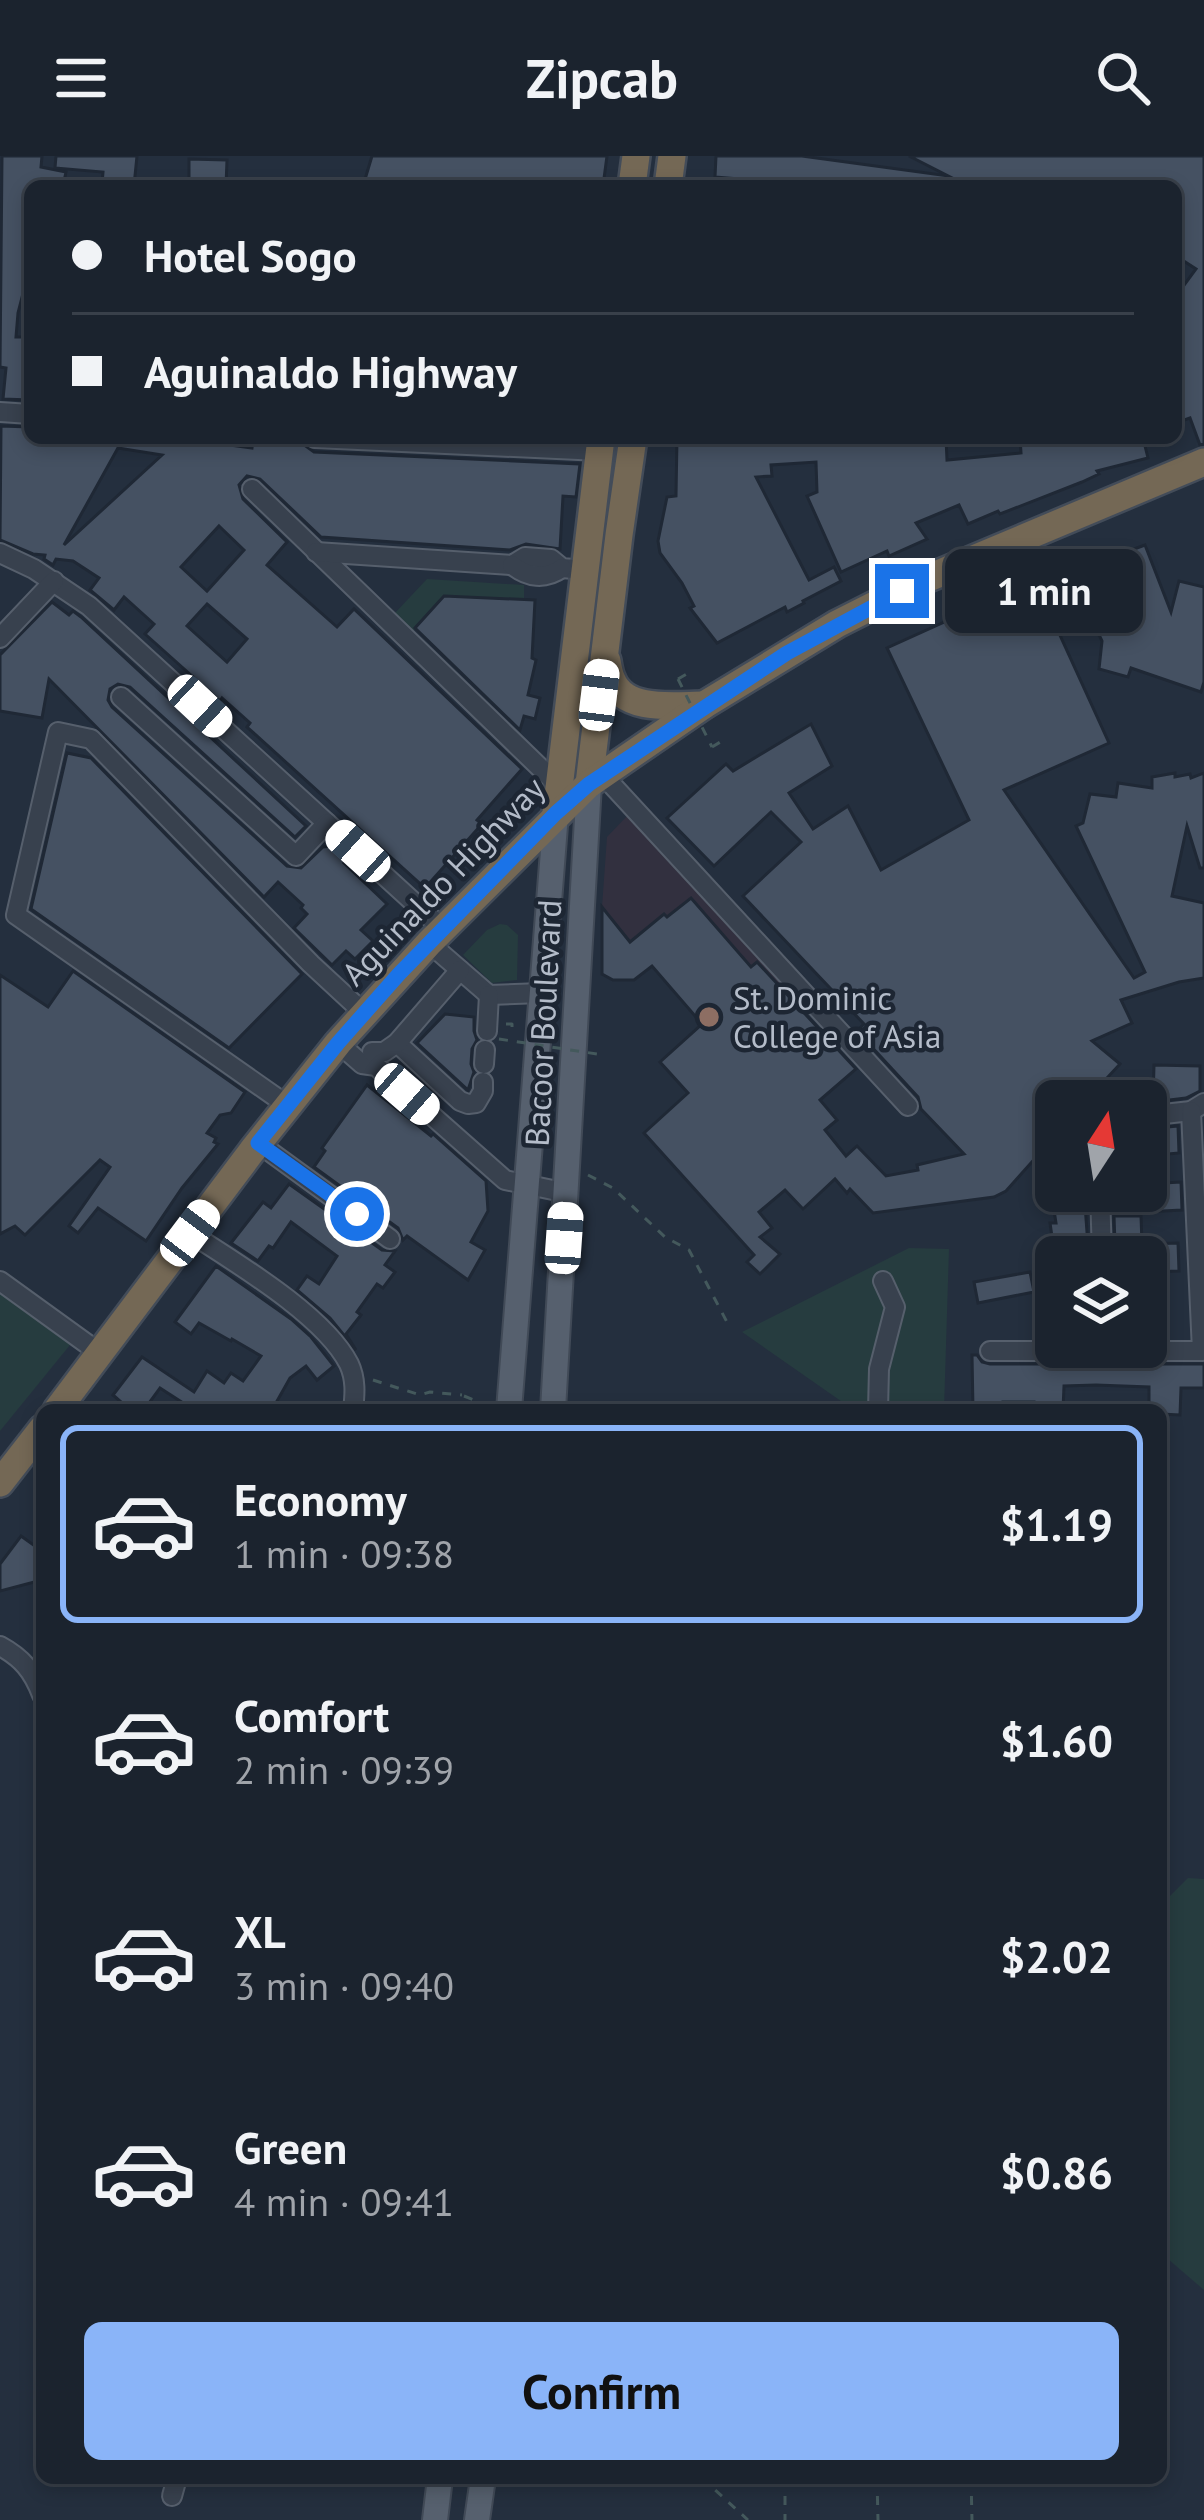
<!DOCTYPE html>
<html lang="en">
<head>
<meta charset="utf-8">
<style>
	body { margin:0; font-family:"PT Sans",sans-serif; background:#282f3a; color:#f1f3f6; height:100vh; display:flex; flex-direction:column; font-size:45px; white-space:nowrap }
	* { box-sizing:border-box; margin:0 }
	p { font-size:39px; color:#a0a4aa }
	.icon { flex:none; width:66px; height:66px; fill:none; stroke:currentColor; stroke-width:2; stroke-linecap:round; stroke-linejoin:round }
	.map { position:relative; flex:1; overflow:hidden }
	.drawer { position:absolute; left:36px; top:1248px; width:1131px; height:1080px; display:flex; flex-direction:column; background:#1b232e; border-radius:18px; box-shadow:0 6px 18px #0003,0 0 0 3px #39404a }
	.drawer>* { flex:none }
	.guide { position:absolute; left:24px; top:24px; width:1158px; height:264px; border-radius:18px; box-shadow:0 6px 18px #0003,0 0 0 3px #39404a; display:grid; align-content:center; height:264px; padding:0 48px; background:#1b232e }
	.needle { width:78px; rotate:12deg }
	.buttons { position:absolute; left:1035px; top:924px; display:grid; gap:24px }
	.buttons a { display:grid; place-items:center; width:132px; height:132px; border-radius:18px; background:#1b232e; box-shadow:0 6px 18px #0003,0 0 0 3px #39404a; font-size:60px }
	.end { position:absolute; width:54px; height:54px; margin:-27px; border:15px solid #1a73e8; background:#fff; box-shadow:0 0 0 6px #fff }
	.from { border-radius:50% }
	.bubble { position:absolute; height:84px; border-radius:18px; background:#1b232e; box-shadow:0 6px 18px #0003,0 0 0 3px #39404a; font-size:39px; font-weight:700; line-height:84px; text-align:center }
	.car { position:absolute; width:36px; height:72px; margin:-36px -18px; border-radius:15px; box-shadow:0 0 9px 3px #0007; background:linear-gradient(#fff 24%,#345 0 40%,#fff 0 76%,#345 0 86%,#fff 0) }
	.guide b { display:flex; align-items:center; gap:42px; height:114px; font-size:45px }
	.guide b+b { border-top:3px solid #39404a }
	.guide i { width:30px; height:30px; background:#f1f3f6 }
	ul { padding:21px 0 0; list-style:none }
	li { display:flex; align-items:center; gap:36px; height:198px; margin:0 24px 18px; padding:0 24px; border:6px solid transparent; border-radius:18px }
	li div { flex:1 }
	li b { display:block; font-size:45px }
	li em { font-style:normal; font-weight:700 }
	li.selected { border-color:#8ab4f8 }
	li>.icon { width:108px; height:108px; stroke-width:1.5 }
	.action { display:flex; gap:24px; margin-top:auto; padding:24px 48px }
	.action a { flex:1; height:138px; border-radius:18px; background:#8ab4f8; color:#111; font-size:48px; font-weight:700; line-height:138px; text-align:center }
	header { display:flex; justify-content:space-between; align-items:center; height:156px; padding:0 48px; background:#1b232e; font-size:54px; font-weight:700 }
	.map>svg:first-child { display:block }
	.medical { fill:#32303f }
	.green { fill:#263c3f }
	.building { fill:#455162; stroke:#1f2835; stroke-width:3; fill-rule:evenodd }
	.lines { fill:none; stroke-linecap:round; stroke-linejoin:round }
	.minor-casing { stroke:#565f6c; stroke-width:22 }
	.major-casing { stroke:#414a57; stroke-width:28 }
	.highway-casing { stroke:#434c59; stroke-width:32 }
	.path { stroke:#44595c; stroke-width:3; stroke-dasharray:9 9; stroke-linecap:butt }
	.minor { stroke:#38414e; stroke-width:18 }
	.major { stroke:#56606e; stroke-width:24 }
	.highway { stroke:#746855; stroke-width:27 }
	.path-bridge { stroke:#44595c; stroke-width:3; stroke-dasharray:9 9; stroke-linecap:butt }
	.route { stroke:#1a73e8; stroke-width:15 }
	.education-dot { fill:#8d6e63; stroke:#1d2633; stroke-width:4.5 }
	.labels { text-anchor:middle; stroke-width:9; stroke-linejoin:round; paint-order:stroke }
	.street-label { font-size:33px; fill:#b4bcc9; stroke:#1d2633 }
	.poi-label { font-size:33px; fill:#b4bcc9; stroke:#1d2633; text-anchor:start }
</style>
</head>
<body>
<header><svg class="icon" aria-label="menu" viewBox="0 0 24 24"><path d="M4 6h16M4 12h16M4 18h16"/></svg>Zipcab<svg class="icon" aria-label="search" viewBox="0 0 24 24"><circle cx="10" cy="10" r="6"/><path d="M15 15l6 6"/></svg></header>
<div class="map">
<svg width="1204" height="2364" viewBox="0 0 1204 2364">
	<rect width="100%" height="100%" fill="#242f3e"/>
	<polygon class="medical" points="628,659 793,835 725,895 602,751 607,681"/>
	<g class="green">
		<polygon points="427,423 524,429 524,444 444,440 413,475 395,457"/>
		<polygon points="500,768 507,769 518,779 517,824 492,827 463,799 487,774"/>
		<polygon points="909,1092 949,1093 944,1254 848,1254 848,1250 742,1176"/>
		<polygon points="0,1116 83,1173 0,1275"/>
		<polygon points="1188,1722 1204,1723 1204,2134 1161,2097 1161,1749"/>
	</g>
	<g class="building">
		<polygon points="2,0 42,0 41,11 66,16 63,30 38,26 38,30 30,30 30,123 27,122 18,157 16,181 25,181 24,188 30,188 30,244 3,243 6,212 0,211"/>
		<polygon points="56,0 137,0 134,30 102,28 103,16 55,12"/>
		<polygon points="372,0 607,0 603,30 463,30 437,24 435,30 363,30"/>
		<polygon points="716,0 802,0 949,20 948,30 752,30 753,24 715,21"/>
		<polygon points="909,0 1204,0 1204,288 1200,289 1190,262 1176,267 1176,140 1196,113 1176,100 1176,30 968,30"/>
		<polygon points="189,3 227,4 226,30 189,30"/>
		<path d="M1 270 30 271V282H198L197 284 222 285V288L252 292 253 284 303 288 314 296 580 308 576 341 563 340 560 393 526 388 510 394 321 381 260 323 247 320 239 329 243 343 287 386 267 409 337 471 354 453 522 613 477 664 482 668 425 732 247 571 250 567 222 542 220 545 145 478 154 468 124 441 114 454 90 434 99 422 73 405 56 403 53 409 44 403 45 399 33 398 0 384ZM118 292 162 299 64 389ZM219 370 244 394 207 435 181 411ZM207 448 247 483 227 506 187 470Z"/>
		<polygon points="677,282 946,282 947,304 1021,297 1020,282 1143,282 1148,302 1097,315 1099,318 1082,326 1000,358 998,355 968,368 959,349 916,367 927,383 889,400 887,395 841,416 807,340 817,336 816,306 771,309 772,320 756,321 809,424 834,411 841,425 803,445 804,447 787,456 785,451 717,487 690,452 694,450 682,427 660,397 658,385 667,341 676,340"/>
		<polygon points="1145,389 1171,456 1179,425 1204,431 1204,526 1201,536 1131,512 1128,521 1099,513 1102,485 1086,451 1059,477 1109,587 1004,634 1134,822 1145,816 1076,670 1083,667 1090,638 1116,641 1118,627 1152,632 1152,621 1175,617 1175,621 1190,618 1191,622 1204,617 1204,712 1200,712 1187,670 1172,740 1204,747 1204,822 1179,826 1121,844 1132,867 1092,885 1120,908 1094,936 1088,931 1073,945 1056,945 1056,979 1006,1035 994,1041 873,1057 850,1033 847,1037 835,1023 803,1053 785,1034 759,1056 772,1072 760,1081 780,1098 760,1118 747,1106 754,1099 644,977 688,937 660,906 702,868 652,810 634,824 613,824 602,818 602,751 630,786 664,758 667,761 691,742 751,811 757,806 856,913 820,944 837,964 825,974 846,1000 857,990 886,1020 918,1014 917,1009 964,998 921,953 918,941 857,875 864,868 743,740 801,686 771,656 714,710 667,662 726,608 733,615 811,568 832,610 789,637 813,673 848,650 881,714 969,664 887,492 1035,425 1039,433 1063,410 1094,396 1099,406"/>
		<polygon points="444,440 535,444 532,502 536,504 528,539 540,542 535,563 524,560 520,574 415,472"/>
		<polygon points="52,446 69,459 73,455 81,461 306,670 295,681 130,531 118,528 110,533 108,544 112,551 287,710 301,712 323,691 331,690 346,705 344,707 387,748 361,774 373,785 355,803 346,795 332,809 294,772 307,758 301,752 303,749 278,726 264,741 49,523 42,562 0,555 0,499"/>
		<polygon points="67,597 91,602 302,818 229,892 31,753"/>
		<polygon points="73,815 245,936 231,957 220,959 207,977 216,982 214,986 218,988 182,1032 146,1085 98,1052 78,1077 69,1070 110,1011 100,1004 25,1079 15,1070 0,1078 0,819 48,851"/>
		<polygon points="445,858 474,861 474,875 477,884 472,893 471,908 474,916 468,934 417,887"/>
		<polygon points="1154,909 1200,910 1200,935 1186,942 1153,946"/>
		<polygon points="367,929 431,980 433,978 486,1025 488,1055 471,1086 485,1094 468,1124 407,1080 403,1084 398,1072 314,1011 325,995 322,992"/>
		<polygon points="1178,970 1179,997 1146,1000 1146,973"/>
		<polygon points="1181,1026 1182,1054 1144,1056 1143,1035 1146,1035 1146,1028"/>
		<polygon points="289,1028 382,1094 395,1095 385,1109 395,1116 383,1132 377,1128 357,1156 361,1159 346,1178 356,1194 330,1162 297,1134 307,1120 319,1128 337,1100 291,1066 273,1092 269,1090 258,1105 231,1087 263,1046 271,1052"/>
		<polygon points="1051,1035 1084,1035 1088,1090 1054,1094 1050,1067 1056,1067"/>
		<polygon points="1114,1060 1141,1060 1142,1088 1115,1089"/>
		<polygon points="1178,1087 1179,1115 1148,1116 1148,1088"/>
		<polygon points="216,1110 291,1163 311,1181 334,1210 317,1224 306,1210 290,1222 272,1254 194,1254 160,1232 144,1254 115,1254 121,1246 113,1239 142,1201 194,1236 207,1215 224,1227 231,1217 243,1225 261,1200 232,1183 231,1185 199,1167 191,1178 175,1166"/>
		<polygon points="1030,1116 1034,1136 978,1147 974,1126"/>
		<polygon points="972,1199 977,1199 982,1206 990,1208 1204,1208 1204,1232 1181,1232 1180,1259 1161,1258 1161,1254 1149,1254 1149,1231 1096,1229 1064,1230 1063,1254 1045,1254 1045,1249 1034,1249 1034,1246 1003,1246 1003,1254 973,1254"/>
		<polygon points="21,1380 42,1395 42,1424 0,1435 0,1408"/>
	</g>
	<g class="lines">
		<defs>
			<g id="minor">
				<polyline points="0,256 30,258"/>
				<polyline points="315,282 600,295"/>
				<polyline points="252,333 559,630"/>
				<polyline points="316,396 512,409 525,401 551,403 562,412 585,414"/>
				<polyline points="0,397 34,413 89,450 443,773"/>
				<path d="M512 409C528 422 545 424 562 412"/>
				<polyline points="0,482 54,425"/>
				<polyline points="121,541 296,700 327,667"/>
				<polyline points="602,618 908,950"/>
				<polyline points="429,787 489,839 541,837"/>
				<polyline points="487,875 489,839"/>
				<polyline points="338,887 362,908 376,910 505,1024 567,1037"/>
				<polyline points="397,887 460,945 468,948 476,947 483,935 483,926"/>
				<polyline points="372,896 384,896 397,887 460,814"/>
				<polyline points="484,908 485,894"/>
				<polyline points="287,949 16,759 58,576 91,583 311,808 364,857"/>
				<polyline points="1146,960 1191,955 1204,947"/>
				<polyline points="258,987 390,1083"/>
				<polyline points="1100,1035 1102,1101"/>
				<path d="M190 1077C236 1107 324 1159 349 1208 356 1223 355 1238 353 1254"/>
				<polyline points="0,1125 101,1198"/>
				<polyline points="990,1195 1202,1195 1191,955"/>
				<polyline points="878,1254 879,1213 895,1151 883,1125"/>
				<path d="M0 1490C22 1502 33 1515 42 1539"/>
				<polyline points="172,2340 177,2322"/>
			</g>
			<g id="major">
				<polyline points="509,1254 556,657"/>
				<polyline points="553,1254 589,628"/>
				<polyline points="435,2364 440,2322"/>
				<polyline points="477,2364 483,2322"/>
			</g>
			<g id="highway">
				<polyline points="632,30 636,0"/>
				<polyline points="668,30 672,0"/>
				<path d="M607 505C608 511 609 518 612 524 625 557 676 549 704 549"/>
				<polyline points="589,628 619,379 633,282"/>
				<polyline points="556,657 601,282"/>
				<polyline points="57,1254 252,995 338,887 429,787 589,628 704,549 837,468 926,423 1204,306"/>
				<polyline points="0,1327 42,1273"/>
			</g>
		</defs>
		<use href="#minor" class="minor-casing"/>
		<use href="#major" class="major-casing"/>
		<use href="#highway" class="highway-casing"/>
		<g class="path">
			<polyline points="678,523 692,515"/>
			<polyline points="712,591 727,582"/>
			<polyline points="506,868 512,868 512,878"/>
			<polyline points="588,1019 613,1032 665,1081 689,1094 728,1168"/>
			<polyline points="373,1224 420,1239 430,1236 462,1239"/>
			<polyline points="464,1240 489,1250"/>
			<polyline points="447,1254 455,1241"/>
			<polyline points="702,2322 748,2364"/>
			<polyline points="785,2322 785,2364"/>
			<polyline points="877,2322 878,2364"/>
			<polyline points="971,2322 972,2364"/>
		</g>
		<use href="#minor" class="minor"/>
		<use href="#major" class="major"/>
		<use href="#highway" class="highway"/>
		<g class="path-bridge">
			<polyline points="678,523 712,591"/>
			<polyline points="499,883 597,898"/>
		</g>
	</g>
	<g class="lines">
		<polyline class="route" points="357,1058 258,987 338,887 399,818 556,657 589,628 787,497 902,435"/>
	</g>
	<circle class="education-dot" cx="709" cy="861" r="12"/>
	<g class="labels">
		<g class="street-label">
			<text transform="translate(443 725) rotate(-46)" y="12">Aguinaldo Highway</text>
			<text transform="translate(543 867) rotate(-87)" y="12">Bacoor Boulevard</text>
		</g>
		<g class="poi-label">
			<text x="733" y="854">St. Dominic<tspan x="733" dy="38">College of Asia</tspan></text>
		</g>
	</g>
</svg>
<div class="buttons">
<a><svg class="needle" viewBox="-14 -14 28 28"><path d="M0-13l5 13h-10z" fill="#e53935"/><path d="M0 13l5-13h-10z" fill="#a0a4aa"/></svg></a>
<a><svg class="icon" aria-label="layers" viewBox="0 0 24 24"><path d="M12 4l9 5-9 5-9-5zM3 14l9 5 9-5"/></svg></a>
</div>
<i class="end from" style="left:357px;top:1058px"></i>
<i class="end" style="left:902px;top:435px"></i>
<div class="bubble" style="left:945px;top:393px;width:198px">1 min</div>
<i class="car" style="left:599px;top:539px;rotate:7deg"></i>
<i class="car" style="left:200px;top:550px;rotate:133deg"></i>
<i class="car" style="left:358px;top:695px;rotate:312deg"></i>
<i class="car" style="left:407px;top:938px;rotate:131deg"></i>
<i class="car" style="left:190px;top:1077px;rotate:37deg"></i>
<i class="car" style="left:564px;top:1082px;rotate:4deg"></i>
<div class="guide">
<b><i class="from"></i>Hotel Sogo</b>
<b><i></i>Aguinaldo Highway</b>
</div>
<section class="drawer">
<ul>
<li class="selected"><svg class="icon" aria-label="car" viewBox="0 0 24 24"><path d="M5 17H2v-5l4-1 3-4h7l3 4 3 1v5h-3M9 17h6M6 11h13"/><circle cx="7" cy="17" r="2"/><circle cx="17" cy="17" r="2"/></svg><div><b>Economy</b><p>1 min · 09:38</p></div><em>$1.19</em></li>
<li><svg class="icon" aria-label="car" viewBox="0 0 24 24"><path d="M5 17H2v-5l4-1 3-4h7l3 4 3 1v5h-3M9 17h6M6 11h13"/><circle cx="7" cy="17" r="2"/><circle cx="17" cy="17" r="2"/></svg><div><b>Comfort</b><p>2 min · 09:39</p></div><em>$1.60</em></li>
<li><svg class="icon" aria-label="car" viewBox="0 0 24 24"><path d="M5 17H2v-5l4-1 3-4h7l3 4 3 1v5h-3M9 17h6M6 11h13"/><circle cx="7" cy="17" r="2"/><circle cx="17" cy="17" r="2"/></svg><div><b>XL</b><p>3 min · 09:40</p></div><em>$2.02</em></li>
<li><svg class="icon" aria-label="car" viewBox="0 0 24 24"><path d="M5 17H2v-5l4-1 3-4h7l3 4 3 1v5h-3M9 17h6M6 11h13"/><circle cx="7" cy="17" r="2"/><circle cx="17" cy="17" r="2"/></svg><div><b>Green</b><p>4 min · 09:41</p></div><em>$0.86</em></li>
</ul>
<div class="action"><a>Confirm</a></div>
</section>
</div>
</body>
</html>
